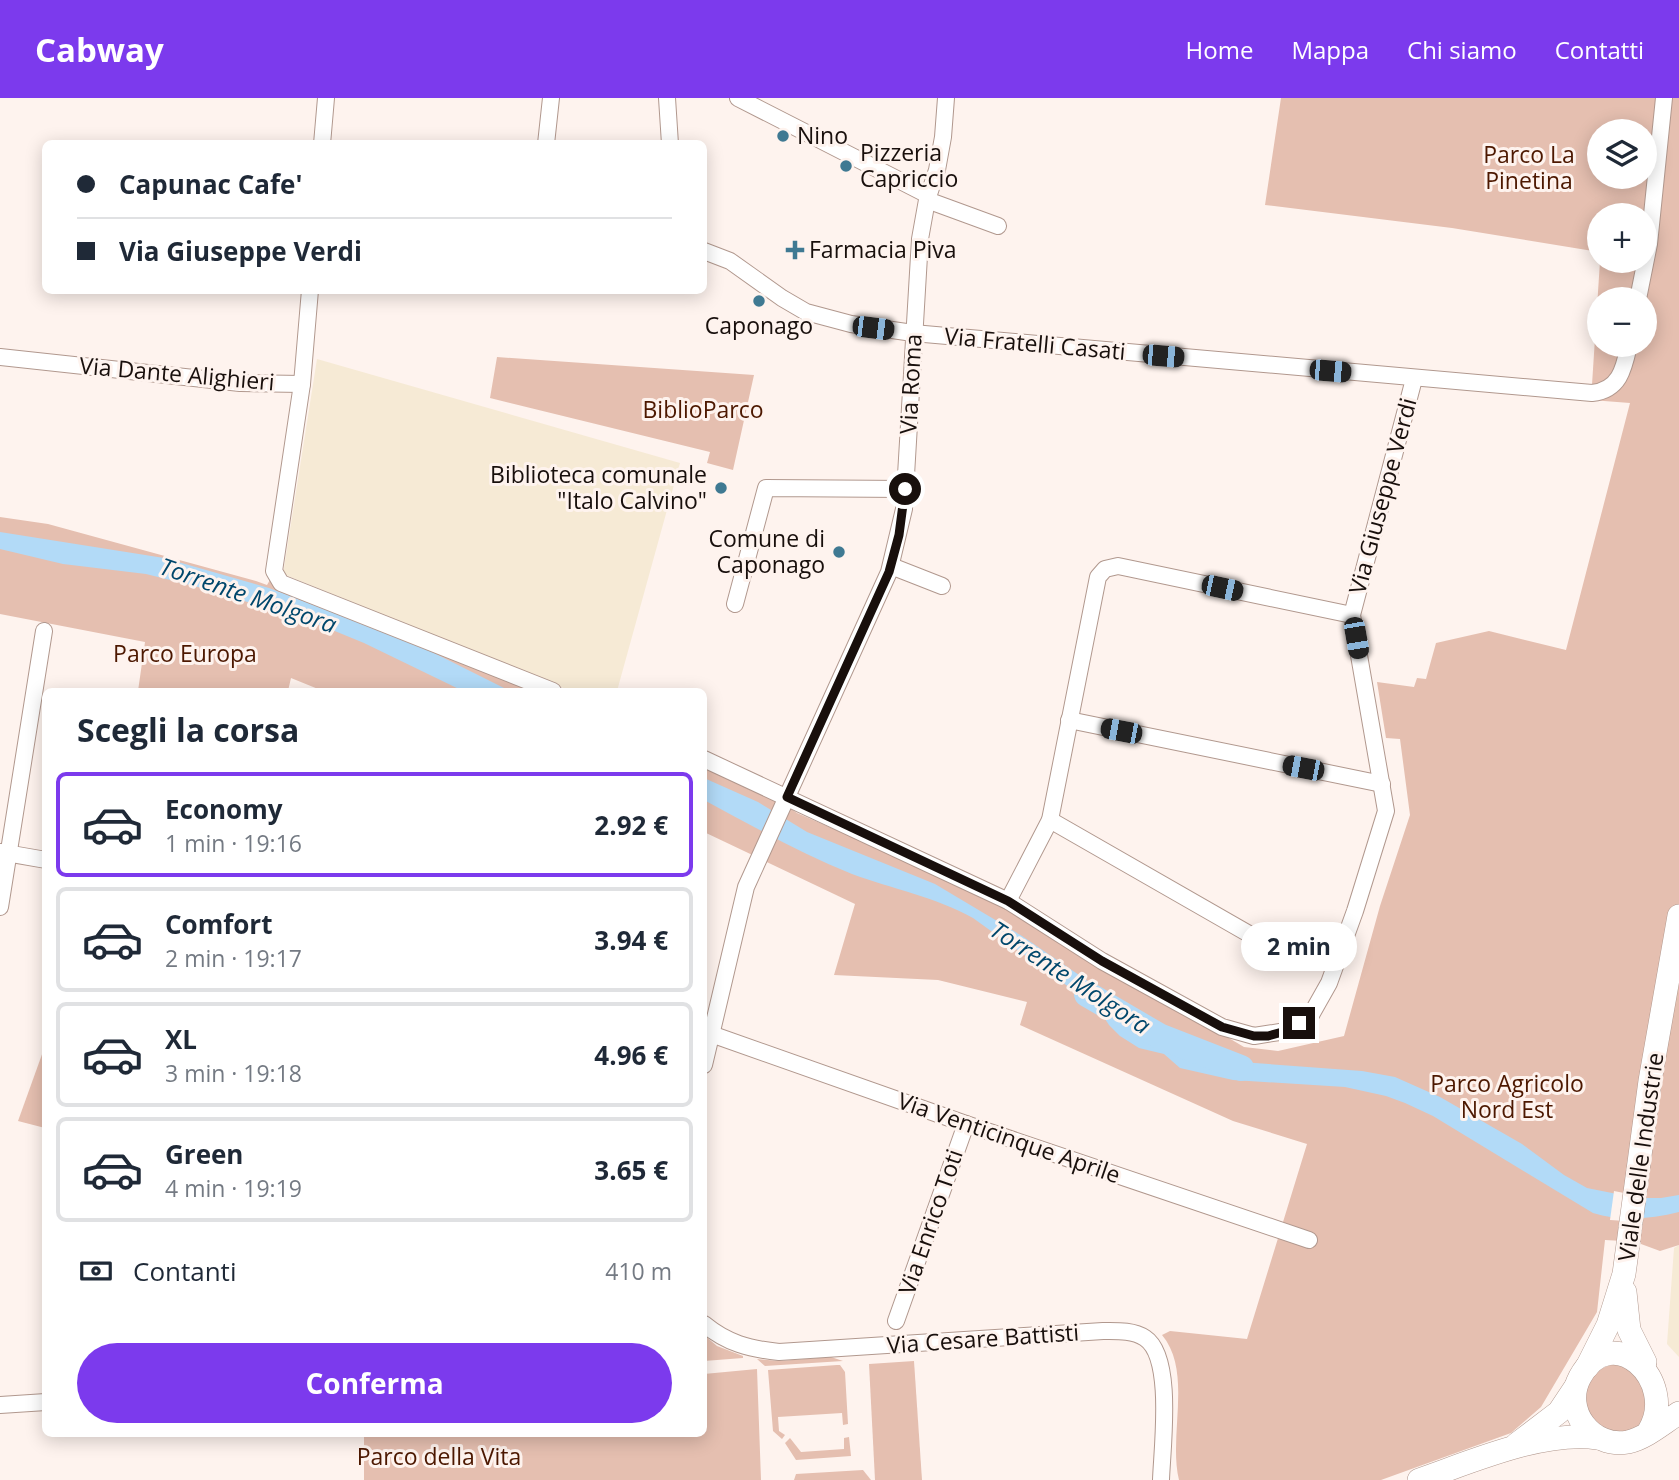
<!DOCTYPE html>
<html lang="it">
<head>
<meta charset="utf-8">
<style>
	body { margin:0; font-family:"Open Sans",sans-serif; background:#f6f6f7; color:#1f2937; height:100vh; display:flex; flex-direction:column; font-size:26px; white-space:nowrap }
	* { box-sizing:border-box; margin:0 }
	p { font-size:23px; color:#747a83 }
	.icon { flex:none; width:38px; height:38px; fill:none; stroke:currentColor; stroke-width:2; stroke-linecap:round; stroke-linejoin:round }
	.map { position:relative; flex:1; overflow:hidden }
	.sheet { position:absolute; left:42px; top:590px; width:665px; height:749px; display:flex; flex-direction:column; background:#fff; border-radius:10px; box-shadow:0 4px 18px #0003 }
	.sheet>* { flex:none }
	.banner { position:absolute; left:42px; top:42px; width:665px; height:154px; border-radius:10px; box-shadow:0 4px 18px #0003; display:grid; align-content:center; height:154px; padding:0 35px; background:#fff }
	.controls { position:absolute; left:1587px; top:21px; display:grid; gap:14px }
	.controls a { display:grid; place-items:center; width:70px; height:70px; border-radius:50%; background:#fff; box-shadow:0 4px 18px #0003; font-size:35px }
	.end { position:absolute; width:32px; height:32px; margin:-16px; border:9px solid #180f0c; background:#fff; box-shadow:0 0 0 4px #fff }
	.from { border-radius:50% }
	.bubble { position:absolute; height:49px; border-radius:24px; background:#fff; box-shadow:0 4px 18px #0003; font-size:23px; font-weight:700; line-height:49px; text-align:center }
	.car { position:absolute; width:21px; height:42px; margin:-21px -10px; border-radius:9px; box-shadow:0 0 5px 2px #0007; background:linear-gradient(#222 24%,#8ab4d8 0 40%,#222 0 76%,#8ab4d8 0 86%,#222 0) }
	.banner b { display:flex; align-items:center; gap:24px; height:66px; font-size:26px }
	.banner b+b { border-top:2px solid #e0e1e3 }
	.banner i { width:18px; height:18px; background:#1f2937 }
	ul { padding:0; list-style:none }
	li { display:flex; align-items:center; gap:21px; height:105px; margin:0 14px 10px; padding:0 21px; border:4px solid #e0e1e3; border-radius:10px }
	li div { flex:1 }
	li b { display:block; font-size:26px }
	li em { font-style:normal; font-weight:700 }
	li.current { border-color:#7c3aed }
	li>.icon { width:63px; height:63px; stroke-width:1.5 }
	h2 { padding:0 35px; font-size:32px; line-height:84px }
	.pay { display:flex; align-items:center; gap:18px; height:77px; padding:0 35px; font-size:26px }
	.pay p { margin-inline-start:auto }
	.primary-button { display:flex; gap:14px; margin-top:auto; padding:14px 35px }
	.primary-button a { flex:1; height:80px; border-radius:42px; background:#7c3aed; color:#fff; font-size:28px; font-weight:700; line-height:80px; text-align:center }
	header { display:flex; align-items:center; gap:42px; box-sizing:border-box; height:98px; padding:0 35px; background:#7c3aed; color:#fff }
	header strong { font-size:33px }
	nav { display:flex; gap:38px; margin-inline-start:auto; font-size:24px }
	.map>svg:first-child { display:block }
	.industrial { fill:#f6ead5 }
	.green { fill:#e5bfb0; fill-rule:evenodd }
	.water { fill:#b2daf7 }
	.pier { fill:#fef3ee }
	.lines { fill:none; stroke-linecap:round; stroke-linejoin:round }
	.river { stroke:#b2daf7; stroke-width:26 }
	.street-casing { stroke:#b1988e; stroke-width:18 }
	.secondary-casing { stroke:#b1988e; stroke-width:24 }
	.street { stroke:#fff; stroke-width:16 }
	.secondary { stroke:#fff; stroke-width:23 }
	.route { stroke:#180f0c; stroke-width:9 }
	.poi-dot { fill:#3f7992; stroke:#fef3ee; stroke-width:2.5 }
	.labels { text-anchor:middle; stroke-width:6; stroke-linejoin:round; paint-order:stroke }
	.poi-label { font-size:23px; fill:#180f0c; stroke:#fef3ee; text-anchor:start }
	.park-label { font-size:23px; fill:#4d1800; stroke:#fef3ee }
	.street-label { font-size:23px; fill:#180f0c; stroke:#fef3ee }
	.water-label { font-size:24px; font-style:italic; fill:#00476c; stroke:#fef3ee }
</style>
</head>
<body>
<header>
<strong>Cabway</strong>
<nav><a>Home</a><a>Mappa</a><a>Chi siamo</a><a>Contatti</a></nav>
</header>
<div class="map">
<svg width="1679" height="1382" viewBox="0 0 1679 1382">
	<rect width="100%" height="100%" fill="#fef3ee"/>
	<g class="industrial">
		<polygon points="317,261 680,365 617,593 571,593 283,476"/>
		<polygon points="1679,1147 1679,1259 1667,1246 1674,1150"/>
	</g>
	<g class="green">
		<path d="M1281 0H1679V1147L1660 1153 1641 1146V1144L1605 1142 1597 1214 1541 1309 1511 1335 1381 1382H1179C1168 1337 1193 1274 1162 1237L1170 1233 1247 1241 1307 1046 1233 1023 1020 927 1027 904 938 882 834 877 855 806 704 734V667L767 694 797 715 992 800 1244 949 1278 953 1344 938 1380 808 1410 717 1400 641 1386 640 1377 584 1414 589 1417 580 1426 581 1436 545 1489 533 1566 552 1630 305 1591 302 1600 163H1645V117H1600L1599 154 1452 130 1265 107ZM1600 33H1645V79H1600ZM1600 201H1645V247H1600Z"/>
		<polygon points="497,259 754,277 733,372 707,365 710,354 490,300"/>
		<polygon points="0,419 48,426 256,483 267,487 271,480 533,593 323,593 291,580 288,593 138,593 145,544 0,516"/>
		<polygon points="45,948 45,1030 18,1023"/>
		<polygon points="704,1237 717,1248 743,1258 743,1260 704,1263"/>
		<polygon points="831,1259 843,1263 765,1268 757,1261 779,1263"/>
		<polygon points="914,1263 922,1382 875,1382 869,1266"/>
		<path d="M1619 1265 1649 1283 1644 1325C1639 1328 1634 1332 1629 1334 1587 1347 1561 1274 1619 1265Z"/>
		<polygon points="837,1267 840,1267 845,1274 848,1326 843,1327 842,1315 778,1319 779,1333 785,1337 782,1341 773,1333 768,1272"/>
		<polygon points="757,1271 761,1382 364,1382 364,1335 704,1335 704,1276"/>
		<polygon points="849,1339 851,1358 796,1362 785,1345 790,1340 801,1354 844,1351 844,1340"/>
		<polygon points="863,1372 871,1382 794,1382 796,1376"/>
	</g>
	<g class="water">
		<polygon points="0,434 164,460 269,490 418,547 510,593 463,593 364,545 325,529 210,492 146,476 63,466 0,451"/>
		<path d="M704 680 758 704 807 734 935 786 1022 838 1101 892 1116 914 1145 928 1176 953 1241 964 1362 973 1395 979 1440 999 1522 1046 1564 1077 1587 1090 1637 1100H1661L1679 1097V1114C1651 1121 1621 1124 1593 1115L1433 1018 1405 1005 1386 998 1345 989 1233 982 1180 970 1164 956 1139 950 1120 938 1109 927 1098 910 973 820C936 799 892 791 852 776 800 755 752 728 704 702Z"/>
	</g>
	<polygon class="pier" points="1614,1093 1629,1096 1642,1124 1610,1122"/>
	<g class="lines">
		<polyline class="river" points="1087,896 1159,938 1241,970"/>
		<defs>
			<g id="street">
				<polyline points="667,0 670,46"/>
				<polyline points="738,0 928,97"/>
				<polyline points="322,46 326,0"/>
				<polyline points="546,46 551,0"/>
				<polyline points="927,102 998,128"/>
				<path d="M704 153 730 163 782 200 806 214 851 226 913 235 1592 295C1620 292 1624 270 1629 247"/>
				<polyline points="1638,201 1649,146 1664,0"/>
				<polyline points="0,259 240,285 302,286 310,192"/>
				<polyline points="302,286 274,473 281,485 553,593"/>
				<polyline points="891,468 942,488"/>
				<polyline points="735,506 766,390 905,391"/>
				<polyline points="1069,622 1382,686"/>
				<polyline points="704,661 1008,803 1102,863 1222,929 1254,938 1286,933 1311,917 1329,885 1355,813 1386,713 1352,517 1414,281"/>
				<polyline points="1050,722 1270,848"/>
				<polyline points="0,754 46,762"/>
				<polyline points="1008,803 1050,722 1098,479 1105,471 1118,468 1352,517"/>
				<polyline points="0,809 44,533"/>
				<polyline points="711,936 966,1026 1309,1142"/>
				<polyline points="704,967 746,789 889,474 904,411 920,141 927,102 937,72 943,39 946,0"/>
				<polyline points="896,1223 966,1026"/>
				<path d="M704 1226C727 1245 749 1251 779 1254L1103 1233C1116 1233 1133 1232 1145 1240 1174 1259 1162 1350 1161 1382"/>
				<polyline points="0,1307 46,1304"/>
			</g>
			<g id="secondary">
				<polyline points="1625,1194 1629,1232 1645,1264"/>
				<polyline points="1587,1269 1608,1227 1624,1176 1650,983 1679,818"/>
				<path d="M1649 1333C1679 1283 1612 1220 1580 1279 1562 1312 1592 1351 1628 1344 1646 1340 1663 1325 1679 1315"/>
				<polyline points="1517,1346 1559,1314 1575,1290"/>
				<path d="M1419 1382C1471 1364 1543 1332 1598 1340"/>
			</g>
		</defs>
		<use href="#street" class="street-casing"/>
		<use href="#secondary" class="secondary-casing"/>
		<use href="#street" class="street"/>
		<use href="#secondary" class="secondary"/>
	</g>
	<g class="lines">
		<polyline class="route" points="905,391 899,437 889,474 787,699 1008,803 1102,863 1222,929 1254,938 1268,938 1286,933 1299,925"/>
	</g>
	<g class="poi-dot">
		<circle cx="783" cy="38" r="7"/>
		<circle cx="846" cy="68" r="7"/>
		<path d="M791.5 141.5h7v7h7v7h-7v7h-7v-7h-7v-7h7z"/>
		<circle cx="759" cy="203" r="7"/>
		<circle cx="721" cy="390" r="7"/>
		<circle cx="839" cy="454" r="7"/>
	</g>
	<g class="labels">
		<g class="poi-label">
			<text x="797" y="46">Nino</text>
			<text x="860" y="63">Pizzeria<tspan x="860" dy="26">Capriccio</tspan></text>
			<text x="809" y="160">Farmacia Piva</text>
			<text x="759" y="236" text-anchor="middle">Caponago</text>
			<text x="707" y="385" text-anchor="end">Biblioteca comunale<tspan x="707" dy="26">"Italo Calvino"</tspan></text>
			<text x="825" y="449" text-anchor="end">Comune di<tspan x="825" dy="26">Caponago</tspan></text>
		</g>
		<g class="park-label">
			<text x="1529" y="65">Parco La<tspan x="1529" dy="26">Pinetina</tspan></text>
			<text x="703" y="320">BiblioParco</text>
			<text x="185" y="564">Parco Europa</text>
			<text x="1507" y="994">Parco Agricolo<tspan x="1507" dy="26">Nord Est</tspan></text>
			<text x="439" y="1367">Parco della Vita</text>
		</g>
		<g class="street-label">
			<text transform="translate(1035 246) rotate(5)" y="8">Via Fratelli Casati</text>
			<text transform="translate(177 276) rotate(5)" y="8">Via Dante Alighieri</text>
			<text transform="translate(911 286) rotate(-87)" y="8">Via Roma</text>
			<text transform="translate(1383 398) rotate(-75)" y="8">Via Giuseppe Verdi</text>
			<text transform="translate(1009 1040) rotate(19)" y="8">Via Venticinque Aprile</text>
			<text transform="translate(1641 1059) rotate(-82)" y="8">Viale delle Industrie</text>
			<text transform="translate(931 1124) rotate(-71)" y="8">Via Enrico Toti</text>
			<text transform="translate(983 1241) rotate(-4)" y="8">Via Cesare Battisti</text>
		</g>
		<g class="water-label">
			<text transform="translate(248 498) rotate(19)" y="8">Torrente Molgora</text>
			<text transform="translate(1070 880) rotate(33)" y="8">Torrente Molgora</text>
		</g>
	</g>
</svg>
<div class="controls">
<a><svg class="icon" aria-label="layers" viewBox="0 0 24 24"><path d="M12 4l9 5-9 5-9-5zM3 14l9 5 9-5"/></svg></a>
<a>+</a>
<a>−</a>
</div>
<i class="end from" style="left:905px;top:391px"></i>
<i class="end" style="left:1299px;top:925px"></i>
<div class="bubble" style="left:1241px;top:824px;width:116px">2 min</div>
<i class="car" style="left:873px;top:230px;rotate:97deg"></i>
<i class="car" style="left:1163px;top:258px;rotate:95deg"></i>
<i class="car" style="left:1330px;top:273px;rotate:95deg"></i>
<i class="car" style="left:1222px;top:490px;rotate:102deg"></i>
<i class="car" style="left:1356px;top:540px;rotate:170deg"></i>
<i class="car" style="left:1121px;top:633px;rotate:281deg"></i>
<i class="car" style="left:1303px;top:670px;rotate:281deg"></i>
<div class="banner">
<b><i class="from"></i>Capunac Cafe'</b>
<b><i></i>Via Giuseppe Verdi</b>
</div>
<section class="sheet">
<h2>Scegli la corsa</h2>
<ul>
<li class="current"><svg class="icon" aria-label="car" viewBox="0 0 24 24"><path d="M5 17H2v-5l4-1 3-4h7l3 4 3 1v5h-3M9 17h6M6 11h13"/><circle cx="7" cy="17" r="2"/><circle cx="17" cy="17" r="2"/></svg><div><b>Economy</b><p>1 min · 19:16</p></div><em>2.92 €</em></li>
<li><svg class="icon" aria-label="car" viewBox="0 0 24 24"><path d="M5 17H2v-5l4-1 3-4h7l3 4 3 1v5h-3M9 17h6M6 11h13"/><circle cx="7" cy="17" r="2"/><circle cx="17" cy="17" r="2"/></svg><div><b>Comfort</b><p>2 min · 19:17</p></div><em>3.94 €</em></li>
<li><svg class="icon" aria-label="car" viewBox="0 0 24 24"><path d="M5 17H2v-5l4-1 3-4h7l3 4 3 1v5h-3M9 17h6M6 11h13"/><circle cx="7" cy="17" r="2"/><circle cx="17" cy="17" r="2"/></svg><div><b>XL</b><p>3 min · 19:18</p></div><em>4.96 €</em></li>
<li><svg class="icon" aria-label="car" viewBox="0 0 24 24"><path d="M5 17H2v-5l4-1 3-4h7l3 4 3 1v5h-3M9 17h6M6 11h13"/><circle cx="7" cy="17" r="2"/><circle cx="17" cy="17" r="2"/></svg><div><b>Green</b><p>4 min · 19:19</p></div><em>3.65 €</em></li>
</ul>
<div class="pay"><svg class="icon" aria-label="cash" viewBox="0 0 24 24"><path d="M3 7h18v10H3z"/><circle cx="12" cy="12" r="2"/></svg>Contanti<p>410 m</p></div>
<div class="primary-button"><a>Conferma</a></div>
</section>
</div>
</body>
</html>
